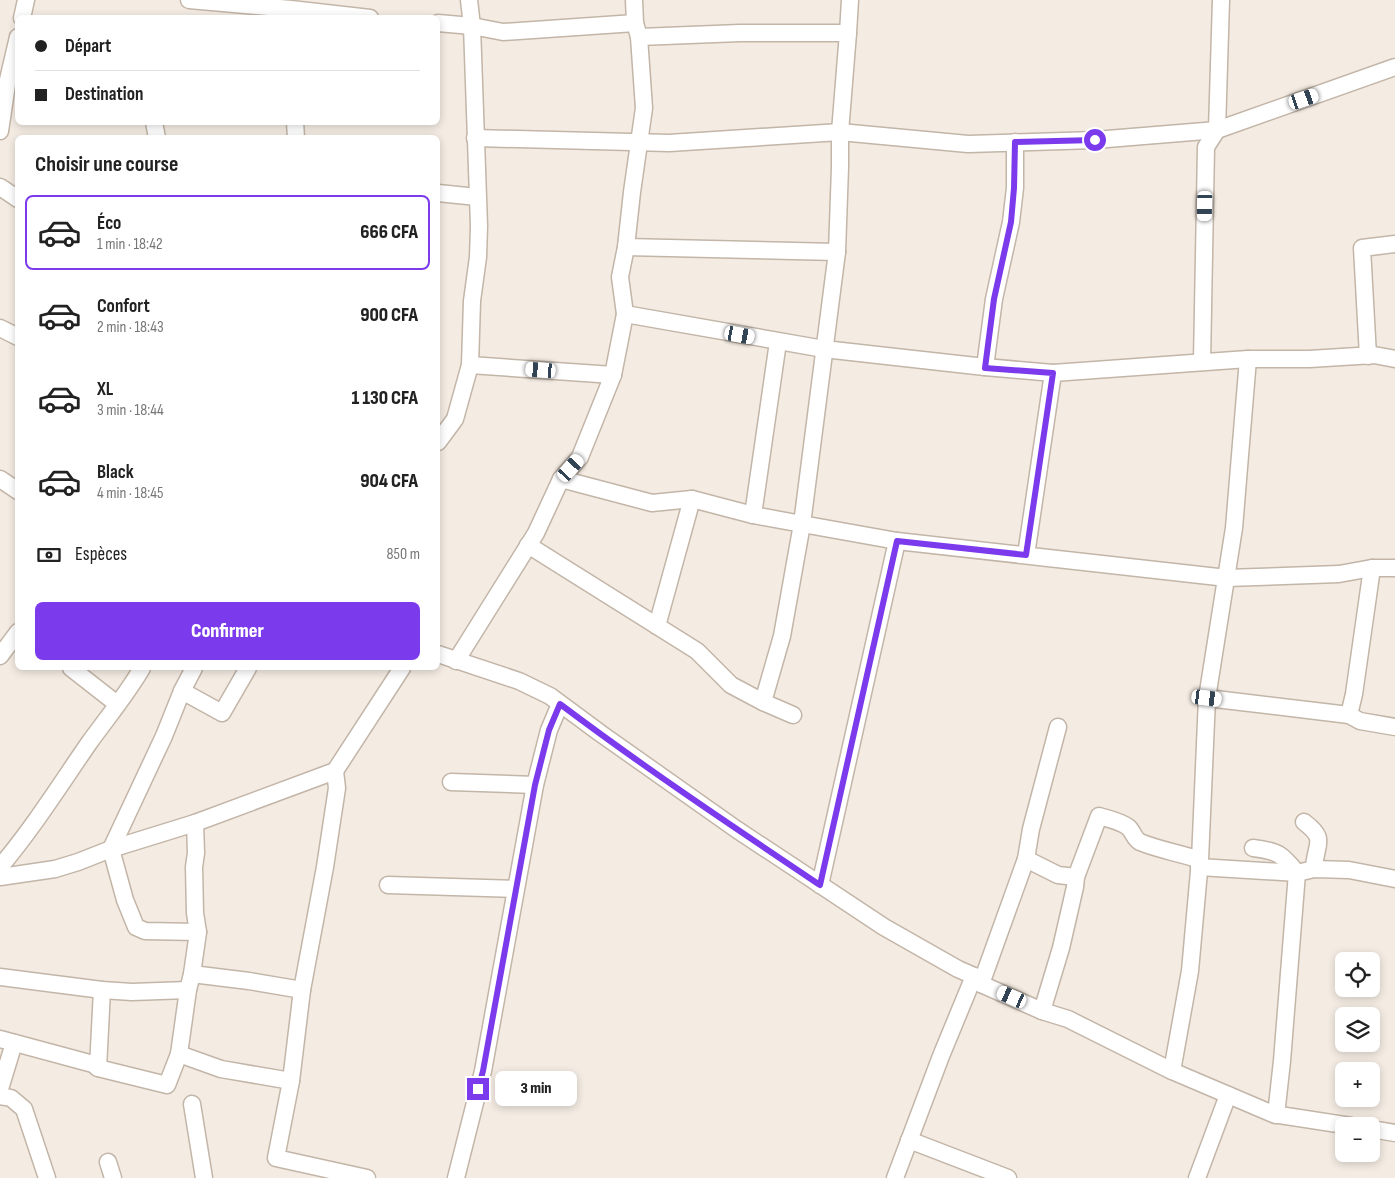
<!DOCTYPE html>
<html lang="fr">
<head>
<meta charset="utf-8">
<style>
	body { margin:0; font-family:"Sofia Sans Condensed",sans-serif; background:#f2f2f2; color:#222; height:100vh; display:flex; flex-direction:column; font-size:19px; white-space:nowrap }
	* { box-sizing:border-box; margin:0 }
	p { font-size:16px; color:#767676 }
	.icon { flex:none; width:28px; height:28px; fill:none; stroke:currentColor; stroke-width:2; stroke-linecap:round; stroke-linejoin:round }
	.map { position:relative; flex:1; overflow:hidden }
	.sheet { position:absolute; left:15px; top:135px; width:425px; height:535px; display:flex; flex-direction:column; background:#fff; border-radius:8px; box-shadow:0 2px 8px #0003 }
	.sheet>* { flex:none }
	.top-card { position:absolute; left:15px; top:15px; width:425px; height:110px; border-radius:8px; box-shadow:0 2px 8px #0003; display:grid; align-content:center; height:110px; padding:0 20px; background:#fff }
	.fabs { position:absolute; left:1335px; top:952px; display:grid; gap:10px }
	.fabs a { display:grid; place-items:center; width:45px; height:45px; border-radius:8px; background:#fff; box-shadow:0 2px 8px #0003; font-size:25px }
	.end { position:absolute; width:22px; height:22px; margin:-11px; border:6px solid #7c3aed; background:#fff; box-shadow:0 0 0 2px #fff }
	.from { border-radius:50% }
	.bubble { position:absolute; height:35px; border-radius:8px; background:#fff; box-shadow:0 2px 8px #0003; font-size:16px; font-weight:800; line-height:35px; text-align:center }
	.car { position:absolute; width:15px; height:30px; margin:-15px -8px; border-radius:6px; box-shadow:0 0 4px 1px #0007; background:linear-gradient(#fff 24%,#345 0 40%,#fff 0 76%,#345 0 86%,#fff 0) }
	.top-card b { display:flex; align-items:center; gap:18px; height:48px; font-size:19px }
	.top-card b+b { border-top:1px solid #e0e0e0 }
	.top-card i { width:12px; height:12px; background:#222 }
	ul { padding:0; list-style:none }
	li { display:flex; align-items:center; gap:15px; height:75px; margin:0 10px 8px; padding:0 10px; border:2px solid transparent; border-radius:8px }
	li div { flex:1 }
	li b { display:block; font-size:19px }
	li em { font-style:normal; font-weight:800 }
	li.current { border-color:#7c3aed }
	li>.icon { width:45px; height:45px; stroke-width:1.5 }
	h2 { padding:0 20px; font-size:22px; line-height:60px }
	.pay { display:flex; align-items:center; gap:12px; height:55px; padding:0 20px; font-size:19px }
	.pay p { margin-inline-start:auto }
	.cta { display:flex; gap:10px; margin-top:auto; padding:10px 20px }
	.cta a { flex:1; height:58px; border-radius:8px; background:#7c3aed; color:#fff; font-size:20px; font-weight:800; line-height:58px; text-align:center }
	.map>svg:first-child { display:block }
	.lines { fill:none; stroke-linecap:round; stroke-linejoin:round }
	.minor-casing { stroke:#c3b5a7; stroke-width:19 }
	.minor { stroke:#fff; stroke-width:16 }
	.route { stroke:#7c3aed; stroke-width:6 }
</style>
</head>
<body>
<div class="map">
<svg width="1395" height="1178" viewBox="0 0 1395 1178">
	<rect width="100%" height="100%" fill="#f4ece3"/>
	<g class="lines">
		<defs>
			<g id="minor">
				<polyline points="189,0 291,9 370,18"/>
				<polyline points="22,18 26,0"/>
				<polyline points="438,23 472,26 503,32 635,23"/>
				<polyline points="639,37 740,33 848,33"/>
				<polyline points="154,122 157,138"/>
				<polyline points="295,122 296,138"/>
				<polyline points="0,131 7,84 18,37"/>
				<polyline points="475,138 669,143 840,132 968,144 1095,140 1217,130 1395,67"/>
				<polyline points="0,187 18,199"/>
				<polyline points="438,193 477,197"/>
				<polyline points="626,247 837,252"/>
				<polyline points="625,314 824,349 985,367 1053,373 1248,359 1309,359 1374,355 1395,359"/>
				<polyline points="0,328 18,337"/>
				<polyline points="1368,356 1362,248 1395,244"/>
				<polyline points="1202,362 1206,147 1217,130 1221,0"/>
				<polyline points="470,365 613,375"/>
				<polyline points="985,367 994,299 1011,222 1015,188 1015,142"/>
				<polyline points="438,442 455,419 470,365 472,301 478,257 479,226 472,26 469,0"/>
				<polyline points="0,479 18,491"/>
				<polyline points="561,479 652,503 692,499 753,515 802,524 837,252 840,167 840,132 848,33 850,0"/>
				<polyline points="753,515 778,342"/>
				<polyline points="528,545 697,651 731,685 763,702 793,715"/>
				<polyline points="1026,555 1053,373"/>
				<polyline points="657,626 692,499"/>
				<polyline points="438,654 519,681 550,696 600,733 736,829 884,927 958,969 974,976 981,984 1042,1011 1068,1019 1172,1071 1273,1114 1351,1126"/>
				<polyline points="0,656 18,632"/>
				<polyline points="456,661 536,533 561,479 580,457 613,375 625,314 620,277 626,247 632,192 644,108 639,37 635,23 634,0"/>
				<polyline points="71,668 117,704"/>
				<polyline points="194,668 182,691 164,736 111,849 125,900 136,927 145,931 198,932"/>
				<polyline points="182,691 222,713 248,668"/>
				<polyline points="1207,698 1349,715 1360,721 1395,727"/>
				<polyline points="763,702 782,636 802,524 897,541 1227,578 1339,574 1372,568 1395,568"/>
				<polyline points="1349,715 1354,694 1372,568"/>
				<polyline points="335,771 337,788 325,867 302,990 291,1081 276,1158 367,1178"/>
				<polyline points="451,782 535,785"/>
				<path d="M1304 822C1328 840 1315 843 1314 869"/>
				<path d="M1253 848C1278 851 1282 854 1297 873L1282 1061 1276 1115"/>
				<polyline points="1026,859 1058,875 1076,877"/>
				<path d="M0 867C33 828 60 785 89 743 107 718 127 694 142 668"/>
				<polyline points="1199,867 1297,873 1314,869 1349,870 1395,879"/>
				<polyline points="0,877 55,869 78,862 111,849 195,823 335,771 402,668"/>
				<polyline points="388,885 515,889"/>
				<polyline points="820,885 897,541"/>
				<polyline points="192,974 249,981 302,990"/>
				<polyline points="0,977 102,990 132,992 188,990"/>
				<polyline points="981,984 1026,859 1031,829 1058,727"/>
				<path d="M1042 1011 1061 948 1075 887 1076 877 1099 816C1109 819 1120 821 1128 827 1133 831 1134 839 1140 842 1159 850 1180 853 1200 860"/>
				<polyline points="0,1039 93,1064 98,1068 167,1085 179,1054 188,990 192,974 198,932 195,913 194,867 196,853 195,823"/>
				<polyline points="179,1054 221,1069 291,1081"/>
				<polyline points="98,1068 102,990"/>
				<polyline points="1172,1071 1190,971 1200,860 1207,698 1234,528 1248,359"/>
				<polyline points="0,1089 14,1043"/>
				<polyline points="0,1096 11,1098 24,1109 47,1178"/>
				<polyline points="192,1104 204,1178"/>
				<polyline points="1371,1129 1395,1133"/>
				<polyline points="909,1140 1008,1178"/>
				<polyline points="108,1162 113,1178"/>
				<polyline points="456,1178 483,1071 535,785 549,730 560,704"/>
				<polyline points="895,1178 941,1056 974,976"/>
				<polyline points="1197,1178 1228,1095"/>
			</g>
		</defs>
		<use href="#minor" class="minor-casing"/>
		<use href="#minor" class="minor"/>
	</g>
	<g class="lines">
		<path class="route" d="M478 1089 483 1071 535 785 549 730 560 704C645 768 732 826 820 885L897 541 1026 555 1053 373 985 368 994 299 1011 222 1014 188 1015 142 1095 140"/>
	</g>
</svg>
<div class="fabs">
<a><svg class="icon" aria-label="locate" viewBox="0 0 24 24"><circle cx="12" cy="12" r="6"/><path d="M12 2v4M12 18v4M2 12h4M18 12h4"/></svg></a>
<a><svg class="icon" aria-label="layers" viewBox="0 0 24 24"><path d="M12 4l9 5-9 5-9-5zM3 14l9 5 9-5"/></svg></a>
<a>+</a>
<a>−</a>
</div>
<i class="end from" style="left:1095px;top:140px"></i>
<i class="end" style="left:478px;top:1089px"></i>
<div class="bubble" style="left:495px;top:1071px;width:82px">3 min</div>
<i class="car" style="left:1304px;top:99px;rotate:71deg"></i>
<i class="car" style="left:1205px;top:206px;rotate:181deg"></i>
<i class="car" style="left:740px;top:335px;rotate:100deg"></i>
<i class="car" style="left:541px;top:370px;rotate:274deg"></i>
<i class="car" style="left:571px;top:468px;rotate:42deg"></i>
<i class="car" style="left:1207px;top:698px;rotate:97deg"></i>
<i class="car" style="left:1012px;top:997px;rotate:294deg"></i>
<div class="top-card">
<b><i class="from"></i>Départ</b>
<b><i></i>Destination</b>
</div>
<section class="sheet">
<h2>Choisir une course</h2>
<ul>
<li class="current"><svg class="icon" aria-label="car" viewBox="0 0 24 24"><path d="M5 17H2v-5l4-1 3-4h7l3 4 3 1v5h-3M9 17h6M6 11h13"/><circle cx="7" cy="17" r="2"/><circle cx="17" cy="17" r="2"/></svg><div><b>Éco</b><p>1 min · 18:42</p></div><em>666 CFA</em></li>
<li><svg class="icon" aria-label="car" viewBox="0 0 24 24"><path d="M5 17H2v-5l4-1 3-4h7l3 4 3 1v5h-3M9 17h6M6 11h13"/><circle cx="7" cy="17" r="2"/><circle cx="17" cy="17" r="2"/></svg><div><b>Confort</b><p>2 min · 18:43</p></div><em>900 CFA</em></li>
<li><svg class="icon" aria-label="car" viewBox="0 0 24 24"><path d="M5 17H2v-5l4-1 3-4h7l3 4 3 1v5h-3M9 17h6M6 11h13"/><circle cx="7" cy="17" r="2"/><circle cx="17" cy="17" r="2"/></svg><div><b>XL</b><p>3 min · 18:44</p></div><em>1 130 CFA</em></li>
<li><svg class="icon" aria-label="car" viewBox="0 0 24 24"><path d="M5 17H2v-5l4-1 3-4h7l3 4 3 1v5h-3M9 17h6M6 11h13"/><circle cx="7" cy="17" r="2"/><circle cx="17" cy="17" r="2"/></svg><div><b>Black</b><p>4 min · 18:45</p></div><em>904 CFA</em></li>
</ul>
<div class="pay"><svg class="icon" aria-label="cash" viewBox="0 0 24 24"><path d="M3 7h18v10H3z"/><circle cx="12" cy="12" r="2"/></svg>Espèces<p>850 m</p></div>
<div class="cta"><a>Confirmer</a></div>
</section>
</div>
</body>
</html>
